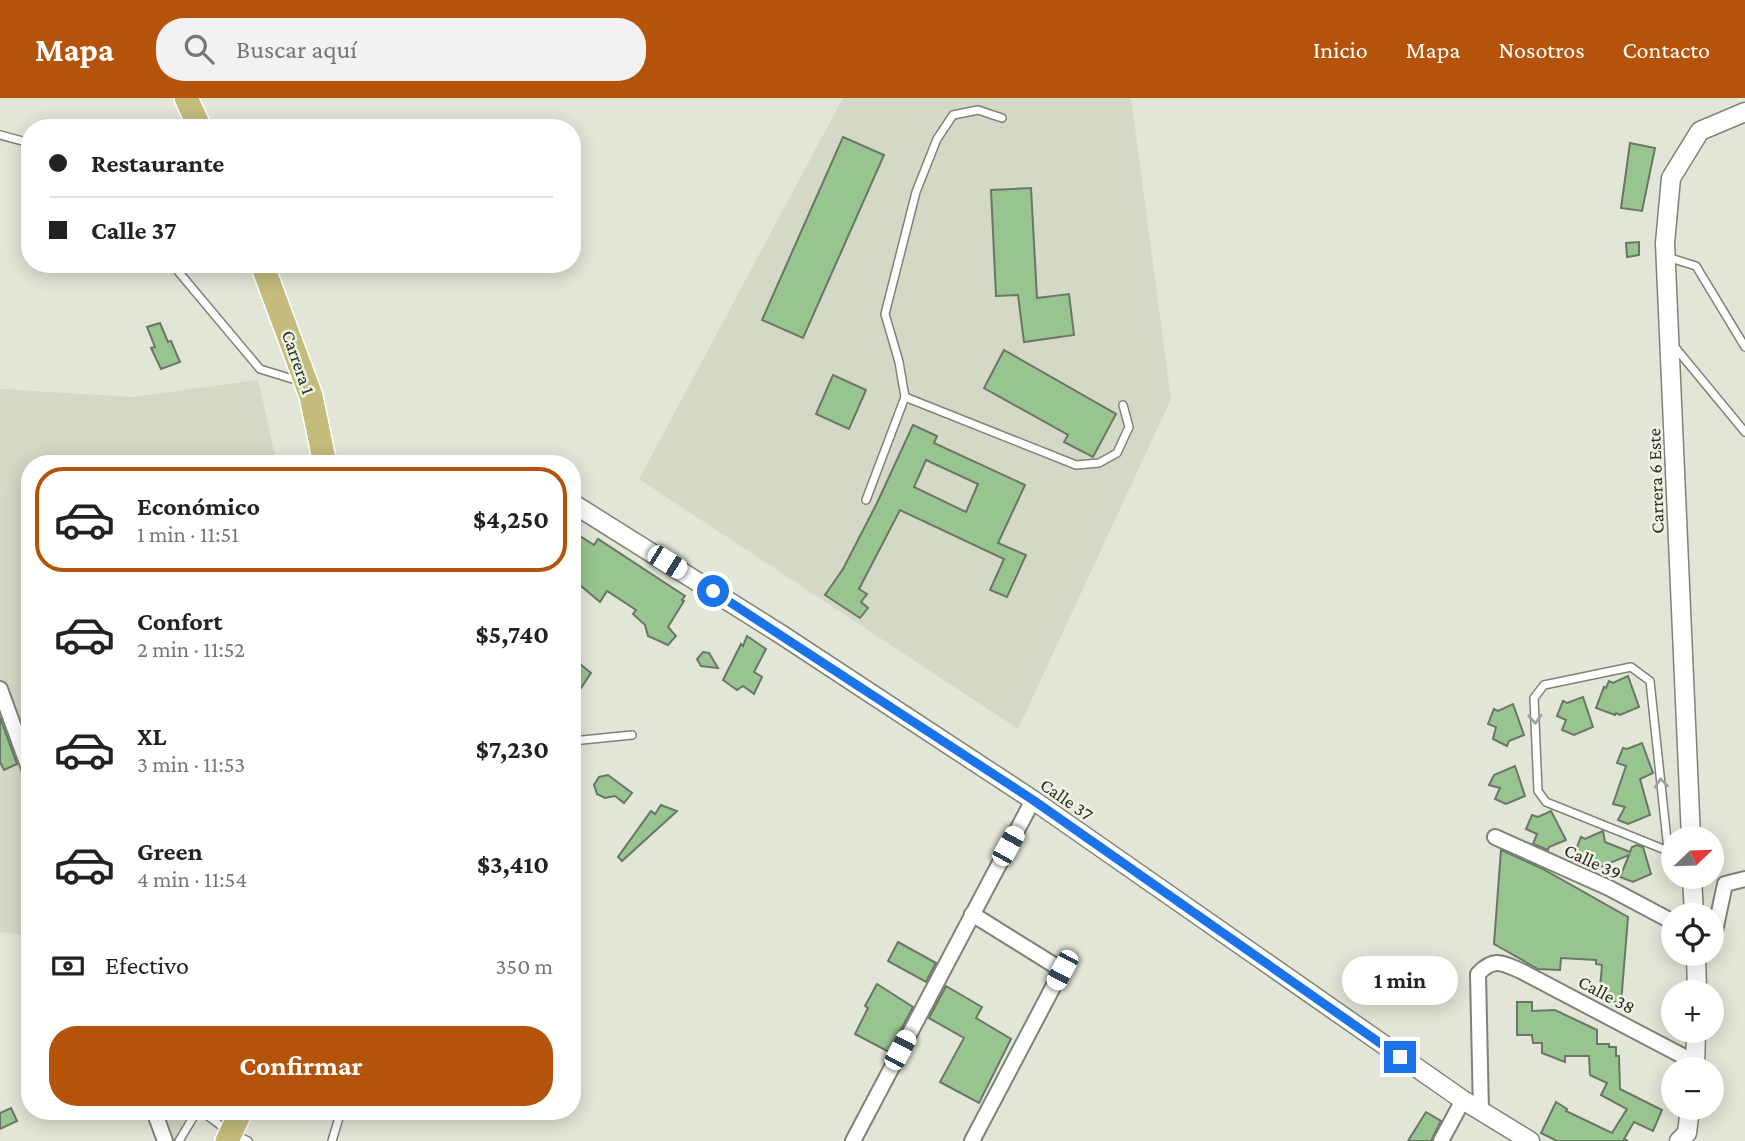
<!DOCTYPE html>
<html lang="es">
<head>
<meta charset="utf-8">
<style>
	body { margin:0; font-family:"Crimson Pro",serif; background:#f2f2f2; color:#222; height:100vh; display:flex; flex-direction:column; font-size:26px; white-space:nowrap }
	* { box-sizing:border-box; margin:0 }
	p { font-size:23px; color:#767676 }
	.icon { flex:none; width:38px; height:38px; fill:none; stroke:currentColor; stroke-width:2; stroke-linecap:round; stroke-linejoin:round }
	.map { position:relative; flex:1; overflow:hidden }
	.details { position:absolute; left:21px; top:357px; width:560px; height:665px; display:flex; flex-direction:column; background:#fff; border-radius:28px; box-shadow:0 4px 18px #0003 }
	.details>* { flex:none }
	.hud { position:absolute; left:21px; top:21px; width:560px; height:154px; border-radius:28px; box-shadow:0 4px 18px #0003; display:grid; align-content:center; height:154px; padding:0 28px; background:#fff }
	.needle { width:46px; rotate:67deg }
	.controls { position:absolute; left:1661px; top:728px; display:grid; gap:14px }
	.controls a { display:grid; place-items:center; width:63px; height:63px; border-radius:50%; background:#fff; box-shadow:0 4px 18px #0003; font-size:35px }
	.end { position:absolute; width:32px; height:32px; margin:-16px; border:9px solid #1a73e8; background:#fff; box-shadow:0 0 0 4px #fff }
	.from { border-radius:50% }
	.bubble { position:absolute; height:49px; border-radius:24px; background:#fff; box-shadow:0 4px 18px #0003; font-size:23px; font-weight:700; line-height:49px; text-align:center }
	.car { position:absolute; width:21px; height:42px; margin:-21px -10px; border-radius:9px; box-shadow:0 0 5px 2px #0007; background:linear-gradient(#fff 24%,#345 0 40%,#fff 0 76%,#345 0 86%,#fff 0) }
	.hud b { display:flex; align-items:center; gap:24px; height:66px; font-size:26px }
	.hud b+b { border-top:2px solid #e0e0e0 }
	.hud i { width:18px; height:18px; background:#222 }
	ul { padding:12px 0 0; list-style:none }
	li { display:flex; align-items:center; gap:21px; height:105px; margin:0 14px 10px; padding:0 14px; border:4px solid transparent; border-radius:28px }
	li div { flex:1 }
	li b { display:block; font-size:26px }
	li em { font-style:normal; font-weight:700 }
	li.on { border-color:#b45309 }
	li>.icon { width:63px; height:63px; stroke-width:1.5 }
	.pay { display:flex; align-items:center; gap:18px; height:77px; padding:0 28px; font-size:26px }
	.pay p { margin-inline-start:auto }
	.cta { display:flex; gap:14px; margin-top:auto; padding:14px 28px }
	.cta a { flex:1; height:80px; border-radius:28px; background:#b45309; color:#fff; font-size:28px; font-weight:700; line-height:80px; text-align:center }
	header { display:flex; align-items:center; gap:42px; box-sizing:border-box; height:98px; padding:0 35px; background:#b45309; color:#fff }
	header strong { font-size:33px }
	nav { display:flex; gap:38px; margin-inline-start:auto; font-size:24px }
	.search { width:490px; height:63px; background:#f2f2f2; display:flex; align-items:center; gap:18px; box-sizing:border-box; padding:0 24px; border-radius:28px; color:#767676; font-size:26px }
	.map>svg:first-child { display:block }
	.built { fill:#d4d9c5 }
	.building { fill:#98c58f; stroke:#6b756a; stroke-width:2; fill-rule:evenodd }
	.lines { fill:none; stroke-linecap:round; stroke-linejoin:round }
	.service-casing { stroke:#7f8376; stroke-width:10 }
	.minor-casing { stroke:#7f8376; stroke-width:18 }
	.tertiary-casing { stroke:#7f8376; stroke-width:21 }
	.primary-casing { stroke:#fff; stroke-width:26 }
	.service { stroke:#fff; stroke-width:7 }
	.minor { stroke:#fff; stroke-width:14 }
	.tertiary { stroke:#fff; stroke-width:18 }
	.primary { stroke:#c4bc7b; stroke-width:23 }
	.oneway { stroke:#a0a09e }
	.route { stroke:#1a73e8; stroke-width:9 }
	.labels { text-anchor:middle; stroke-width:5; stroke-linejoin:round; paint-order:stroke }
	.street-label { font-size:19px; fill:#2b2d28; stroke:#eef3e4 }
</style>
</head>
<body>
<header>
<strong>Mapa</strong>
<div class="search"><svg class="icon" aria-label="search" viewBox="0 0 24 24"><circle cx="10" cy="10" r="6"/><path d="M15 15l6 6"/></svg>Buscar aquí</div>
<nav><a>Inicio</a><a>Mapa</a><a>Nosotros</a><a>Contacto</a></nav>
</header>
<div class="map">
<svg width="1745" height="1043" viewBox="0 0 1745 1043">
	<rect width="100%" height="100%" fill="#e1e6d7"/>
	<g class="built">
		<polygon points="843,0 1131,0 1171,301 1018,631 639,381"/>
		<polygon points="258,282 277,366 30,366 30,838 0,834 0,291 133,299"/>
		<polygon points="146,1013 200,1013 185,1043 157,1043"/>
	</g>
	<g class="building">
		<polygon points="843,39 884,57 803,240 762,222"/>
		<polygon points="1630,45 1655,50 1642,113 1621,110"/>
		<polygon points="1031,90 1037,200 1069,196 1074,237 1024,244 1018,197 996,198 991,92"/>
		<polygon points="1639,144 1639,157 1627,159 1626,145"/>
		<polygon points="160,225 168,244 171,243 180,264 161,271 151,250 155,249 147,229"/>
		<polygon points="1004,252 1116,316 1093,359 1064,344 1068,337 984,290"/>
		<polygon points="833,277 866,292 849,331 816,316"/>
		<path d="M913 327 937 338 934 345 1025 387 998 445 1026 457 1007 499 990 492 1004 461 900 412 859 491 867 496 861 504 868 510 860 520 825 497 843 471 877 405ZM926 362 978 386 966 414 914 389Z"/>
		<polygon points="572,433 594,447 598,441 685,498 682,502 684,503 668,529 676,538 668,547 648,538 645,527 633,516 636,512 607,493 600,504 575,483 577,478 572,475"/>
		<polygon points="747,538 766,551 754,574 762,579 754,596 743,588 737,592 723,582 741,546 743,548"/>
		<polygon points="703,554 709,555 718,570 701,568 697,561"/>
		<polygon points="580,566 591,575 581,590 572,583 572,577"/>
		<polygon points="1628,578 1639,609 1620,617 1616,615 1615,617 1596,610 1604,589 1606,590 1609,583 1613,585"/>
		<polygon points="1583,599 1593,629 1574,637 1562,632 1566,622 1557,618 1563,603 1567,605"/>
		<polygon points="1513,606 1524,637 1509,643 1507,648 1493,641 1496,629 1488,626 1494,611 1498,613"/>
		<polygon points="0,619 17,666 4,672 0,664"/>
		<polygon points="1642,645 1653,675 1640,681 1650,717 1628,726 1618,722 1625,709 1613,706 1626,668 1617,665 1623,650 1627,651"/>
		<polygon points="1515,668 1525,698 1506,706 1495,701 1500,690 1489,687 1494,677"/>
		<polygon points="608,677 632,695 624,705 615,698 605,700 597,696 594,687 599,679"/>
		<polygon points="661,707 677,713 622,763 618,759 651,713 655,716"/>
		<polygon points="1551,713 1566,742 1549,749 1548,752 1533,746 1537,736 1526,731 1532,717 1538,719"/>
		<polygon points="1603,733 1605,744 1630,754 1632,749 1637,747 1643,749 1651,776 1633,784 1620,779 1629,757 1593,772 1581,767 1584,758 1575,754 1581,739 1585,741"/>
		<polygon points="1501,752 1541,770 1628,819 1621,905 1599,901 1602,867 1596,866 1596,862 1561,860 1560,872 1538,871 1494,846"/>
		<polygon points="898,844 936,865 926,884 888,863"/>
		<polygon points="877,886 913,909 889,954 855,936 868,910 865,908"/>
		<polygon points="946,888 982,909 976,920 1011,941 979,1005 940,984 964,940 929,920"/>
		<polygon points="1517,904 1532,904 1532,913 1555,912 1597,932 1597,946 1609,946 1609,949 1616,949 1616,958 1619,958 1620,991 1662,1012 1653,1033 1634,1024 1624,1041 1628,1043 1557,1043 1541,1035 1556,1004 1567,1011 1566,1013 1612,1035 1627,1011 1601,997 1607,985 1590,977 1589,958 1565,958 1565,964 1542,955 1542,945 1533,945 1532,937 1517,937"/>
		<polygon points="11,1010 17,1023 0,1031 0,1015"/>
		<polygon points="1426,1014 1441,1023 1431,1043 1408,1043"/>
	</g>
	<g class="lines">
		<defs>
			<g id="service">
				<polyline points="0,37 30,45"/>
				<polyline points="1667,159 1696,168 1745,249"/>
				<polyline points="172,166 260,271 299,283"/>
				<polyline points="1674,248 1745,334"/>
				<polyline points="905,299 1076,367 1099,365 1117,355 1129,329 1123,307"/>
				<polyline points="866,402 905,299 899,264 885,216 916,94 937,41 953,17 978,12 1002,20"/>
				<polyline points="572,643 632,637"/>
				<polyline points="1668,752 1650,583 1631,569 1544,587 1534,600 1538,693 1546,704 1673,755"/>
				<polyline points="201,1013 231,1035 248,1043"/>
				<polyline points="179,1043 197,1013"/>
				<polyline points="332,1043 341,1013"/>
			</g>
			<g id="minor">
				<polyline points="0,591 30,673"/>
				<polyline points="1495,739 1609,790 1673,824"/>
				<polyline points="972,816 1062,872 972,1043"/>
				<polyline points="1712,835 1715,833 1725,786 1745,781"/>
				<polyline points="154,1013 165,1043"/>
				<path d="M1481 1014 1478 876C1494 859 1502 865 1521 873L1696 965"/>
				<polyline points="853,1043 1033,702"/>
				<polyline points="1441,1043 1463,1002"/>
			</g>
			<g id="tertiary">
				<polyline points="572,405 782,537 1033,702 1463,1002 1530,1043"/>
				<polyline points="1691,740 1665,145 1671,80 1700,33 1745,14"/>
				<polyline points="1692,779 1694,817"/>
				<polyline points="1696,856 1697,894"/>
				<polyline points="1695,971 1696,933"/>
				<polyline points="1679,1043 1687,1035 1690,1010"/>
			</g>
			<g id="primary">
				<polyline points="186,0 200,30"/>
				<polyline points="262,166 311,298 325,366"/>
				<polyline points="227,1043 241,1013"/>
			</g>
		</defs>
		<use href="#service" class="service-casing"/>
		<use href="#minor" class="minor-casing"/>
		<use href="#tertiary" class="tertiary-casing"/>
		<use href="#primary" class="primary-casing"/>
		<use href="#service" class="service"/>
		<use href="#minor" class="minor"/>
		<use href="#tertiary" class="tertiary"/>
		<use href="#primary" class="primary"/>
	</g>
	<defs><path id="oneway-chevron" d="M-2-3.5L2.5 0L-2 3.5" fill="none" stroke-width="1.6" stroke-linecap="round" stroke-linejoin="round" transform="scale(1.75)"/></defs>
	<g class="oneway">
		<use href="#oneway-chevron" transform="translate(1535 621) rotate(87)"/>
		<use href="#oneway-chevron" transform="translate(1661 685) rotate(-96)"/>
	</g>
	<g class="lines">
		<polyline class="route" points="713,493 1033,702 1400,959"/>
	</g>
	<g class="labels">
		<g class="street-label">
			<text transform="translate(299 264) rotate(71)" y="7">Carrera 1</text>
			<text transform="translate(1655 383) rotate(-92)" y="7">Carrera 6 Este</text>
			<text transform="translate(1067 701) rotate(35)" y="7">Calle 37</text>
			<text transform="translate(1593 763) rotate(25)" y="7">Calle 39</text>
			<text transform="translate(1607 896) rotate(28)" y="7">Calle 38</text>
		</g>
	</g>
</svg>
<div class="controls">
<a><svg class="needle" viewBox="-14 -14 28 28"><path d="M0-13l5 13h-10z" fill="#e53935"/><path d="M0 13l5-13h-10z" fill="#767676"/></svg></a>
<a><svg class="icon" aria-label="locate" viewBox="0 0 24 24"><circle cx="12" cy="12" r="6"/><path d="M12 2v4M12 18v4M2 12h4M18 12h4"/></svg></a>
<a>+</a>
<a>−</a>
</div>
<i class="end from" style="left:713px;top:493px"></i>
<i class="end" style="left:1400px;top:959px"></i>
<div class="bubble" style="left:1342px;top:858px;width:116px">1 min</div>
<i class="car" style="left:667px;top:464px;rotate:122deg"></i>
<i class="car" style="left:1008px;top:748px;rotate:29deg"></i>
<i class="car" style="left:1062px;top:872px;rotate:208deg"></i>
<i class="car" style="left:900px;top:952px;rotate:28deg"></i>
<div class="hud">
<b><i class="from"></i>Restaurante</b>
<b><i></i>Calle 37</b>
</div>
<section class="details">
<ul>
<li class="on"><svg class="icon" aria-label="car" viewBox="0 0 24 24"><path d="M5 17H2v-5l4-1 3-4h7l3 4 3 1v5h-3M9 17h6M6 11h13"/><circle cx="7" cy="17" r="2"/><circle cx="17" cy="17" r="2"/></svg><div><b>Económico</b><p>1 min · 11:51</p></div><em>$4,250</em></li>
<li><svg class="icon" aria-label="car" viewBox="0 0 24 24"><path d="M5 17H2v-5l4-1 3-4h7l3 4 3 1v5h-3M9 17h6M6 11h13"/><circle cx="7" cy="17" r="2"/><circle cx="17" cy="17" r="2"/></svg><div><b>Confort</b><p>2 min · 11:52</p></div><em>$5,740</em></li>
<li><svg class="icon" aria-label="car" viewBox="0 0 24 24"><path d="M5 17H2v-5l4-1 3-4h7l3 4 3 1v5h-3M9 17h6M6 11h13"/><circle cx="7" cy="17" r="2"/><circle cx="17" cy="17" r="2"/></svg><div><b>XL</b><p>3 min · 11:53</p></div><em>$7,230</em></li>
<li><svg class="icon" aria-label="car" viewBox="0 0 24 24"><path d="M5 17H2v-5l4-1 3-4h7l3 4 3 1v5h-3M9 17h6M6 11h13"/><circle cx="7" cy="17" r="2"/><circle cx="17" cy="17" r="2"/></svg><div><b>Green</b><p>4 min · 11:54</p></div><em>$3,410</em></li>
</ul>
<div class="pay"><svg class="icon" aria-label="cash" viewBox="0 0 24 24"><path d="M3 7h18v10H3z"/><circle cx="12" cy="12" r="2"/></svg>Efectivo<p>350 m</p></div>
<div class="cta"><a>Confirmar</a></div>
</section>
</div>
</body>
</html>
